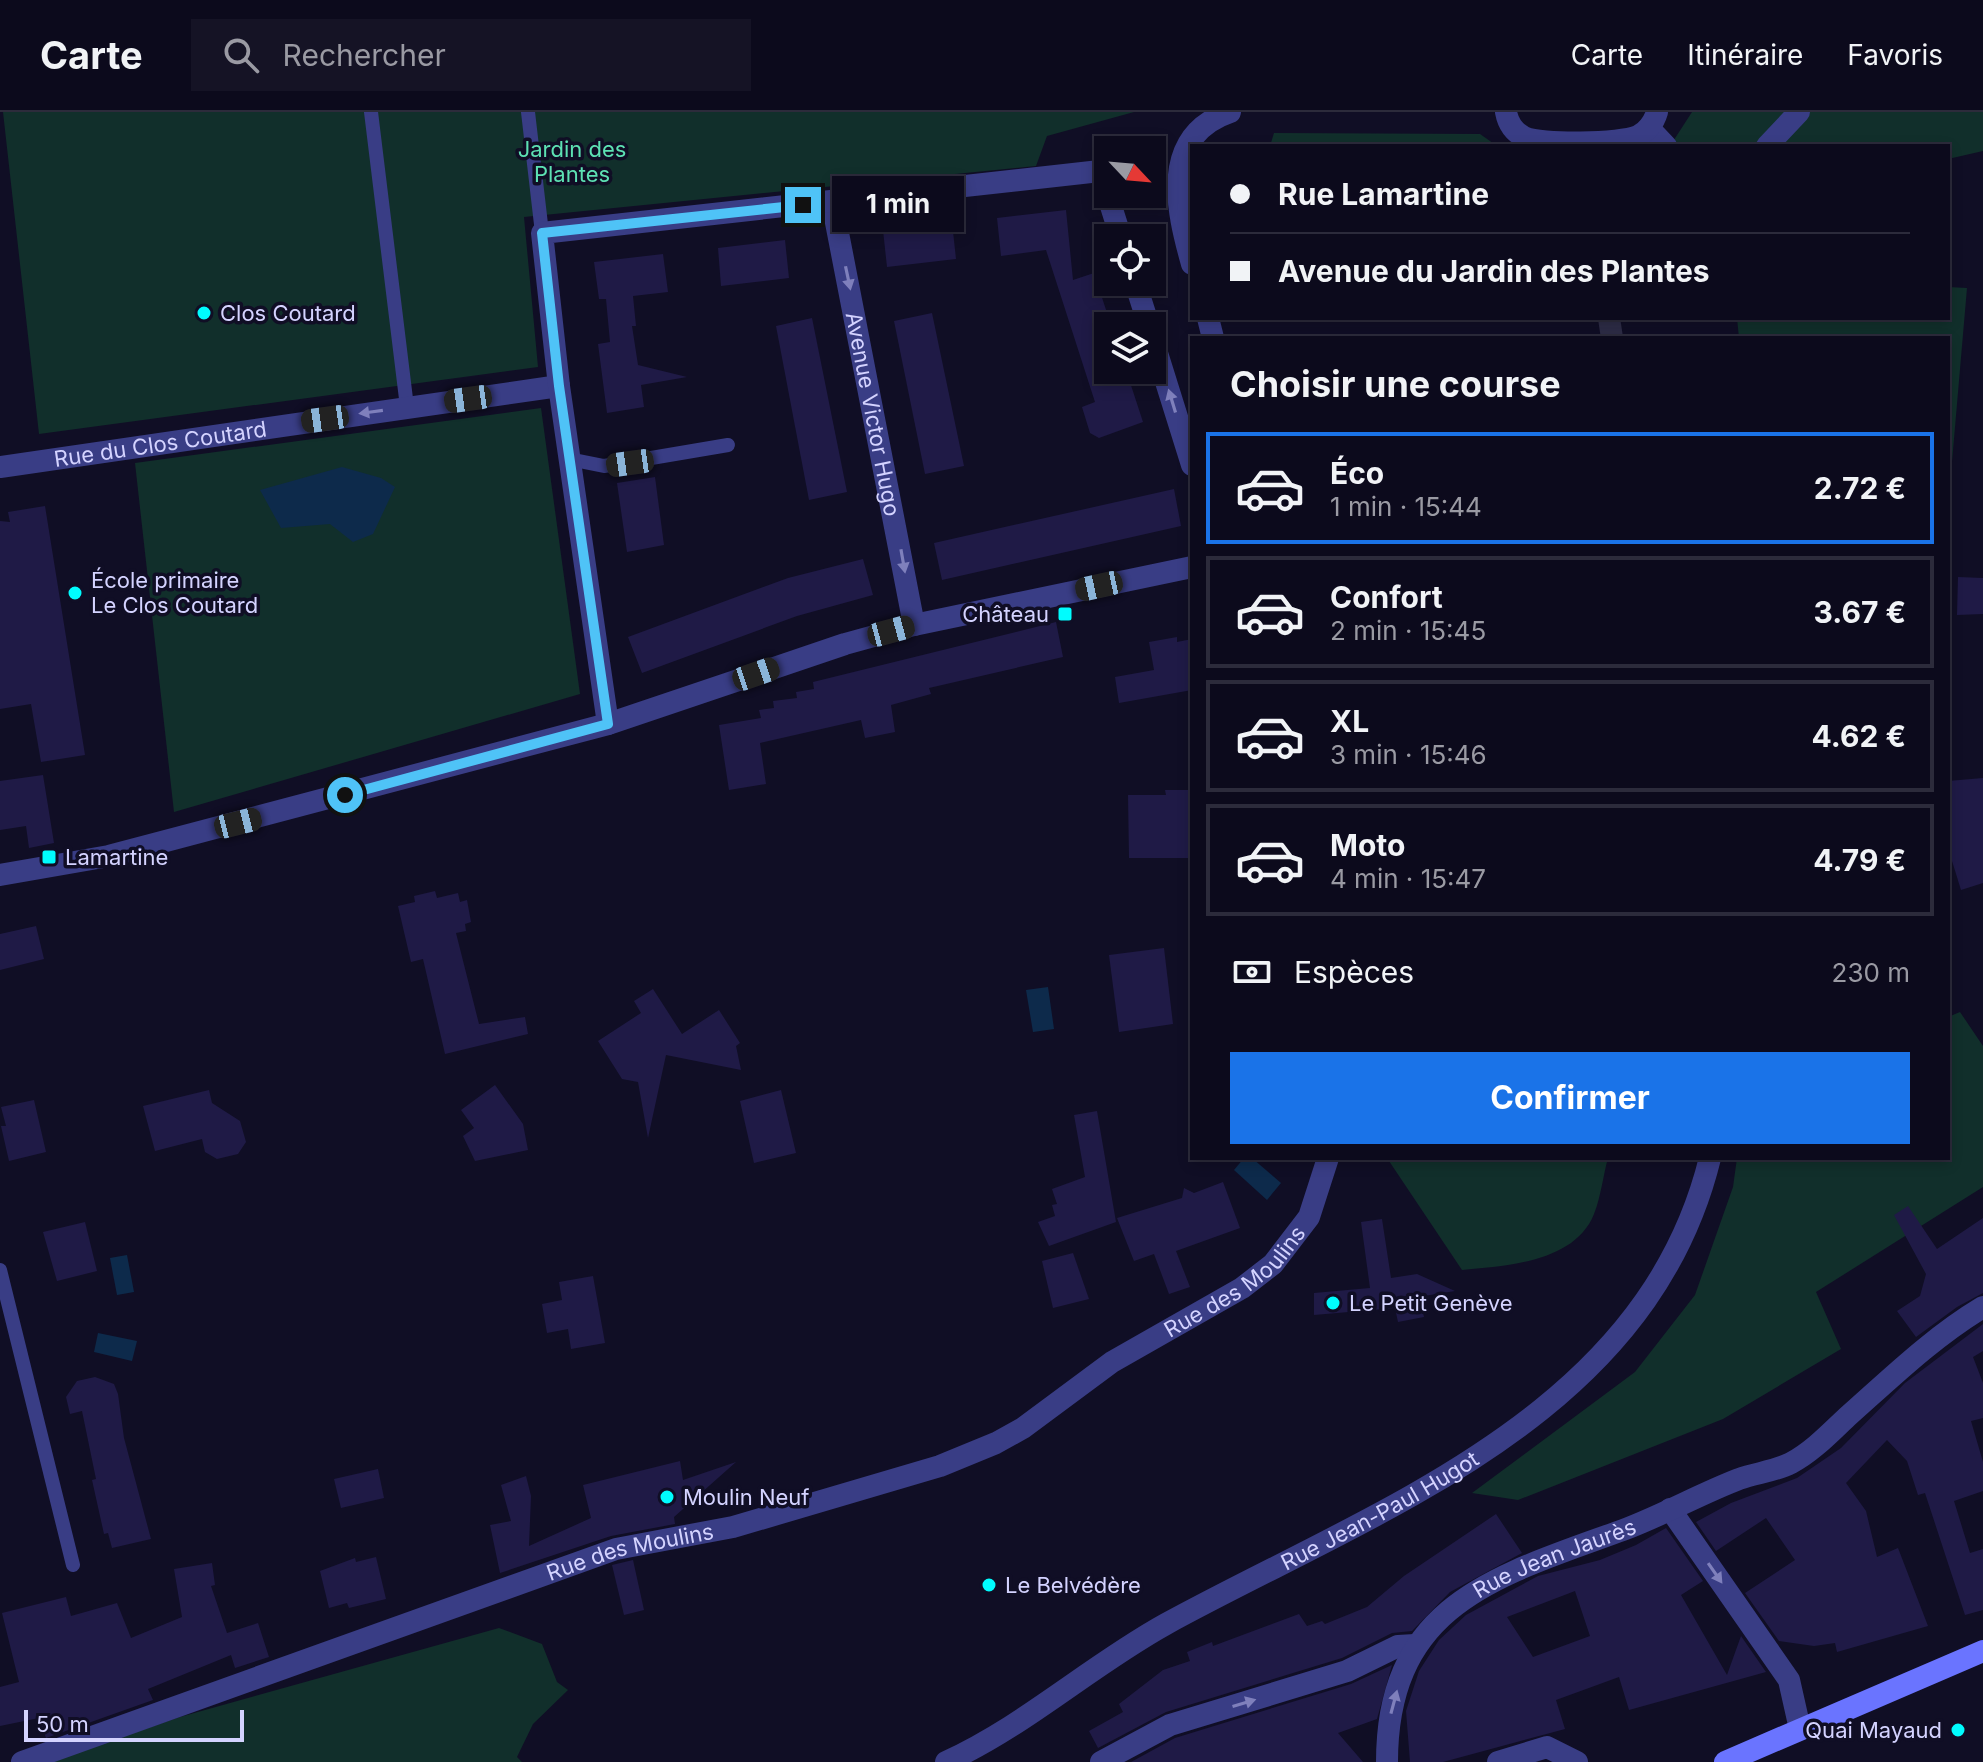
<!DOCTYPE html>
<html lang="fr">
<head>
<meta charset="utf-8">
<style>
	body { margin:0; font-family:Inter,sans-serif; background:#151325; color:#f1f3f6; height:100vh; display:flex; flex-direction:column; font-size:30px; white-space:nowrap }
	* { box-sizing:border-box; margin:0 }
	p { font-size:26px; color:#9a9aa3 }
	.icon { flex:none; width:44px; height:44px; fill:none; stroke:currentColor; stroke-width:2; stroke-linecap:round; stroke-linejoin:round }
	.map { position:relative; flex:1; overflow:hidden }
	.panel { position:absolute; left:1190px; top:224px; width:760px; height:824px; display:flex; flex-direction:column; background:#0c0a1c; border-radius:0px; box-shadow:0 4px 12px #0003,0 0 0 2px #2c2b3b }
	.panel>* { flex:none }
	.banner { position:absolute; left:1190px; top:32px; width:760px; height:176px; border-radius:0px; box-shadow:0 4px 12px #0003,0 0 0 2px #2c2b3b; display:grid; align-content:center; height:176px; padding:0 40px; background:#0c0a1c }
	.needle { width:52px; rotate:116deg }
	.tools { position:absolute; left:1094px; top:24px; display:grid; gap:16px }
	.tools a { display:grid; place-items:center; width:72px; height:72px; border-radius:0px; background:#0c0a1c; box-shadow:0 4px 12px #0003,0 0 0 2px #2c2b3b; font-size:40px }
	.scale { position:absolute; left:24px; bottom:20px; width:220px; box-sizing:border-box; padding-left:8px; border:4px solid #d4d3ff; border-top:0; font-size:22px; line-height:28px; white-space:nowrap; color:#d4d3ff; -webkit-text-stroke:6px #100e25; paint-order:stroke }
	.end { position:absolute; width:36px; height:36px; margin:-18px; border:10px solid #4fc3f7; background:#111; box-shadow:0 0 0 4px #111 }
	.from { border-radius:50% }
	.bubble { position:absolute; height:56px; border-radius:0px; background:#0c0a1c; box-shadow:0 4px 12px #0003,0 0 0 2px #2c2b3b; font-size:26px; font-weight:700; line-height:56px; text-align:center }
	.car { position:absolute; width:24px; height:48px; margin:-24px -12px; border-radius:10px; box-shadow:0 0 6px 2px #0007; background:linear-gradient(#222 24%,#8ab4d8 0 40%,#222 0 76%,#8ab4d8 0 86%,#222 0) }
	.banner b { display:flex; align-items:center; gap:28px; height:76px; font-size:30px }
	.banner b+b { border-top:2px solid #2c2b3b }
	.banner i { width:20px; height:20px; background:#f1f3f6 }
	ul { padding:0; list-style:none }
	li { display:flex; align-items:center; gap:24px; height:112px; margin:0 16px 12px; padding:0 24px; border:4px solid #2c2b3b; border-radius:0px }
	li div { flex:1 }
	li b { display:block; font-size:30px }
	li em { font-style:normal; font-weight:700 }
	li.current { border-color:#1a73e8 }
	li>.icon { width:72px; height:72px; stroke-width:1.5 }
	h2 { padding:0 40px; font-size:36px; line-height:96px }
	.pay { display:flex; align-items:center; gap:20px; height:88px; padding:0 40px; font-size:30px }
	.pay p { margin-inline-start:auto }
	.primary-button { display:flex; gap:16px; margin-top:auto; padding:16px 40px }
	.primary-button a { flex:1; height:92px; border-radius:0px; background:#1a73e8; color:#fff; font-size:32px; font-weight:700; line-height:92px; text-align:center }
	header { display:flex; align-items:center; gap:48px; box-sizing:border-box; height:112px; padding:0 40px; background:#0c0a1c; border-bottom:2px solid #2c2b3b }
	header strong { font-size:38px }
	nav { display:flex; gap:44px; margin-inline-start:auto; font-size:28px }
	.search { width:560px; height:72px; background:#151325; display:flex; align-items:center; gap:20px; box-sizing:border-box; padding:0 28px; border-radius:0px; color:#9a9aa3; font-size:30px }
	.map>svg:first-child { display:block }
	.green { fill:#112f2b }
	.water { fill:#0d2a4b }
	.building { fill:#1f1a46; fill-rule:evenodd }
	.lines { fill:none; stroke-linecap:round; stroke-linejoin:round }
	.tertiary-tunnel { stroke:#2d2c46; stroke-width:22; stroke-dasharray:22 11; stroke-linecap:butt }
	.service { stroke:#393d85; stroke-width:14 }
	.minor { stroke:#393d85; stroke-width:22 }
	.tertiary { stroke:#393d85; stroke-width:22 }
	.secondary { stroke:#6a74ff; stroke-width:22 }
	.oneway { fill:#7f80bc }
	.route { stroke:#4fc3f7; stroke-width:10 }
	.poi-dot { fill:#00fcfe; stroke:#100e25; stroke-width:3 }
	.labels { text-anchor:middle; stroke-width:7; stroke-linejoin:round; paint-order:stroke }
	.park-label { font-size:22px; fill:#5de1b3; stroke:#100e25 }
	.poi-label { font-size:22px; fill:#d4d3ff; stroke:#100e25; text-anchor:start }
	.street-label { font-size:22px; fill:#d4d3ff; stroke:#100e25 }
</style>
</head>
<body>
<header>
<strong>Carte</strong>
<div class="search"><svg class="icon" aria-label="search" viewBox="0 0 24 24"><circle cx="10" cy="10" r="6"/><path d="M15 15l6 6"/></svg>Rechercher</div>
<nav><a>Carte</a><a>Itinéraire</a><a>Favoris</a></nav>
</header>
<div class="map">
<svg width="1983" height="1650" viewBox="0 0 1983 1650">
	<rect width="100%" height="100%" fill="#100e25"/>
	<g class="green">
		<polygon points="3,0 1134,0 1047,24 1036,54 524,105 538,255 39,322"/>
		<polygon points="1692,0 1983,0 1983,39 1948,47 1948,34 1670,34"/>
		<polygon points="1274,21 1480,22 1497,34 1270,34"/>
		<polygon points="1948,175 1967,176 1948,396 1948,226 1739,226 1737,206 1948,206"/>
		<polygon points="541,296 580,582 174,700 135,351"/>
		<polygon points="1960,900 1983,934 1983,1075 1816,1180 1841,1237 1723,1307 1518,1388 1472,1381 1635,1260 1695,1183 1733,1075 1737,1046 1948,1046 1948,905"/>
		<path d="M1387 1046H1608C1603 1064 1601 1084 1594 1102 1575 1150 1507 1154 1462 1158Z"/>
		<polygon points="499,1516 542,1532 557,1570 568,1578 533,1612 517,1645 522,1650 48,1650 180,1605"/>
	</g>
	<g class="water">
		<polygon points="342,355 381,366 395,375 373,422 353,430 330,412 281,416 260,378"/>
		<polygon points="1048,875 1054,917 1033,920 1026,878"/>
		<polygon points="1244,1046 1252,1046 1281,1071 1267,1088 1234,1058"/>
		<polygon points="127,1143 134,1180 117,1183 110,1146"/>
		<polygon points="98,1221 137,1229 132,1249 94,1240"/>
	</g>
	<g class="building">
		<polygon points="1066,98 1073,168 1094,161 1108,204 1108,258 1126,258 1143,310 1099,326 1090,321 1082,295 1095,290 1046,138 1001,144 997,106"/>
		<polygon points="952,110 956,147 887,155 883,118"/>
		<polygon points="785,128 789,166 721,174 718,136"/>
		<polygon points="663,142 668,180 633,184 636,214 632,214 638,253 687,265 641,273 644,295 607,301 598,232 610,230 606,187 599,187 594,150"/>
		<polygon points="932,201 964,354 925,362 894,209"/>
		<polygon points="812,206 847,380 809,388 776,214"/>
		<polygon points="655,365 664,433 627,440 617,371"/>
		<polygon points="1174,377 1181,414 942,468 934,431"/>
		<polygon points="45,394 85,643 41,650 31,592 0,597 0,409 10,410 8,400"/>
		<polygon points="863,447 873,483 797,504 642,561 628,525 788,466"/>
		<polygon points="1958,465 1983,466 1983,502 1957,503"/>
		<polygon points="1056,510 1063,545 929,576 931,582 891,593 895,620 865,626 861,608 760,631 766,672 729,678 719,613 761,606 759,598 774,596 773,589 797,586 796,580 814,577 813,570"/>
		<polygon points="1177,525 1177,530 1192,527 1192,578 1119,591 1115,565 1154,558 1149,530"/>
		<polygon points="43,663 54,731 29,736 26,714 0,718 0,669"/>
		<polygon points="1983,666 1983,771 1961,778 1948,736 1948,669"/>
		<polygon points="1165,678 1192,678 1190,746 1129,746 1128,683 1166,683"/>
		<polygon points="435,779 437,786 458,781 460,790 467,788 471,810 465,812 466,819 456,821 479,912 525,905 528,922 445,942 423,847 411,850 398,794 415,790 414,784"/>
		<polygon points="36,814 44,847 0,858 0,822"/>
		<polygon points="1164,836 1173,912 1119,920 1109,843"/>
		<polygon points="653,877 682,922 719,898 740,931 736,934 741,958 666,943 648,1026 638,970 622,967 598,929 641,901 634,889"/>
		<polygon points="495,973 523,1012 528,1038 475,1049 463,1024 474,1016 461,998"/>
		<polygon points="209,978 212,991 240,1009 246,1030 238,1042 217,1047 205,1040 202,1027 155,1039 143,994"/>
		<polygon points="781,978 796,1041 754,1051 740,989"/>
		<polygon points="34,988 46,1040 9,1049 1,1014 6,1014 1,995"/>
		<polygon points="1097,999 1116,1110 1049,1134 1038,1110 1055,1104 1052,1093 1057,1092 1052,1077 1085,1065 1074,1003"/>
		<polygon points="1223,1070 1240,1116 1176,1139 1190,1175 1169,1182 1154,1142 1134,1149 1117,1106 1182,1086 1184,1076 1194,1081"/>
		<polygon points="1908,1094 1937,1137 1983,1106 1983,1181 1957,1195 1916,1225 1897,1199 1920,1184 1926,1162 1894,1103"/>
		<polygon points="1382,1107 1391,1166 1417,1162 1455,1179 1424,1184 1425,1190 1421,1191 1424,1205 1398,1210 1395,1196 1314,1203 1314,1181 1370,1176 1361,1110"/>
		<polygon points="85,1110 97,1159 57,1169 43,1120"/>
		<polygon points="1073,1141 1089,1187 1053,1196 1042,1149"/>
		<polygon points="593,1164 605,1231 571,1237 568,1217 547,1221 542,1192 562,1188 559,1170"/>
		<polygon points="1983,1212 1983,1239 1973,1245 1983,1271 1983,1306 1971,1309 1983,1350 1983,1379 1954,1389 1970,1441 1983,1437 1983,1498 1965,1503 1925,1381 1918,1383 1907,1349 1887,1328 1846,1371 1866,1399 1877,1445 1898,1436 1928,1514 1837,1540 1835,1531 1814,1534 1779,1529 1745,1481 1795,1448 1766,1406 1716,1439 1696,1410 1731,1391 1797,1366 1841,1336 1905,1271"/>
		<polygon points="95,1265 114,1272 118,1282 124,1326 151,1427 112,1436 108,1421 104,1422 92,1368 96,1367 82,1299 70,1302 66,1285 77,1269"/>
		<polygon points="680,1349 683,1368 736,1350 674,1405 675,1412 611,1424 500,1461 490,1413 511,1409 501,1373 526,1364 531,1384 529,1434 591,1406 583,1373"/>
		<polygon points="378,1357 384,1386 341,1396 334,1367"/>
		<polygon points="1496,1402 1522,1441 1450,1480 1412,1519 1392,1521 1342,1546 1166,1600 1098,1636 1089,1619 1123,1600 1119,1592 1163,1558 1190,1549 1187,1540 1212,1530 1213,1534 1299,1502 1307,1514 1322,1509 1325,1512 1367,1495 1404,1464"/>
		<path d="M1666 1416 1703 1469 1681 1483 1727 1563 1741 1524 1766 1560 1629 1598 1619 1565 1556 1588 1565 1617 1443 1650H1410L1406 1599 1419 1559 1439 1528 1466 1503 1538 1464 1600 1448 1636 1433ZM1575 1479 1590 1524 1533 1545 1507 1505Z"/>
		<polygon points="376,1445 386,1487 349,1496 347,1491 329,1496 320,1459 355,1446 356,1450"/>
		<polygon points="633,1448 644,1498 624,1503 612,1453"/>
		<polygon points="212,1451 215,1473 211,1474 227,1521 258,1511 269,1545 235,1556 231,1543 148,1577 153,1588 46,1626 39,1606 0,1614 0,1575 19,1570 2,1501 66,1485 71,1504 117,1491 131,1526 182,1505 174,1457"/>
		<polygon points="1392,1553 1377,1607 1338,1621 1363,1650 1131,1650 1175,1626 1351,1572"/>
	</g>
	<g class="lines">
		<polyline class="tertiary-tunnel" points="1609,206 1612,226"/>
		<g class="service">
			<polyline points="371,0 407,295"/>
			<polyline points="528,0 542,121"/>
			<polyline points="569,347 604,354 728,333"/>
			<polyline points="0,1158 73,1453"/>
		</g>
		<g class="minor">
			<polyline points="1649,16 1666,34"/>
			<polyline points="1767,34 1799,0"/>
			<path id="s1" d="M832 90 914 513"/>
			<polyline points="1135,170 1149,214"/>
			<polyline points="1152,225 1192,353"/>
			<path id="s2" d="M0 355 559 274"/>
			<polyline points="608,612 559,274 542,121 1100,59 1121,126"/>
			<polyline points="1670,1397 1789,1568 1800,1617"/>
			<path id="s3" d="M22 1650 616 1437 733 1415 940 1354 996 1331 1023 1316 1112 1250 1242 1176 1273 1152 1309 1105 1328 1046"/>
			<polyline points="1101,1650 1170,1613 1347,1559 1398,1534 1415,1533"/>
			<path id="s4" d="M1387 1650C1387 1491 1497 1464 1623 1418 1663 1403 1700 1382 1739 1367 1756 1361 1776 1359 1791 1351 1812 1340 1830 1321 1847 1305 1891 1266 1933 1225 1983 1195"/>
			<polyline points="1498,1650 1547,1635 1577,1650"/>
		</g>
		<g class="tertiary">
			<path d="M1506 0C1508 11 1514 20 1524 25 1540 33 1621 32 1638 24 1647 20 1654 10 1657 0"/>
			<path d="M1192 152C1177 99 1159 24 1230 0"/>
			<polyline points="1208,206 1213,226"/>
			<polyline points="0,763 109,744 608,612 845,532 914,513 1192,455"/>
			<path id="s5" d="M946 1650C1025 1614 1090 1554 1166 1512 1376 1397 1646 1306 1710 1046"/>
		</g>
		<polyline class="secondary" points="1725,1650 1983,1539"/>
	</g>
	<defs><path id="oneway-solid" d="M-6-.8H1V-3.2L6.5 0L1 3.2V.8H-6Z" transform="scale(2)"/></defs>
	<g class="oneway">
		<use href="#oneway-solid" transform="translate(848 166) rotate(78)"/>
		<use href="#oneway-solid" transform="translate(1172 289) rotate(-107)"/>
		<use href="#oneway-solid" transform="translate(371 300) rotate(172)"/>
		<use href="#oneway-solid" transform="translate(903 449) rotate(80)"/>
		<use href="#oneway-solid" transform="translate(1715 1461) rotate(55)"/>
		<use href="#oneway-solid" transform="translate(1394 1590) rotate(-75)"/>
		<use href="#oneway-solid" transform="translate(1244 1591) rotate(-17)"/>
	</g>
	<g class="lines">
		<polyline class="route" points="345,683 608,612 559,274 542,121 803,93"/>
	</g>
	<g class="poi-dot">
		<circle cx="204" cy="201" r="8"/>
		<circle cx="75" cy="481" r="8"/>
		<rect x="1057" y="494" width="16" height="16" rx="4"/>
		<rect x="41" y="737" width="16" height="16" rx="4"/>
		<circle cx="1333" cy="1191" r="8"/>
		<circle cx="667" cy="1385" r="8"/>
		<circle cx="989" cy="1473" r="8"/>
		<circle cx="1958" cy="1618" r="8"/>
	</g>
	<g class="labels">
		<g class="park-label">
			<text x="572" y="45">Jardin des<tspan x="572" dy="25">Plantes</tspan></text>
		</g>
		<g class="poi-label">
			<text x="220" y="209">Clos Coutard</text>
			<text x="91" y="476">École primaire<tspan x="91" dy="25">Le Clos Coutard</tspan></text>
			<text x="1049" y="510" text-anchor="end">Château</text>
			<text x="65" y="753">Lamartine</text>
			<text x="1349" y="1199">Le Petit Genève</text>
			<text x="683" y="1393">Moulin Neuf</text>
			<text x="1005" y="1481">Le Belvédère</text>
			<text x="1942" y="1626" text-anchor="end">Quai Mayaud</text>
		</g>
		<g class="street-label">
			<text dy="8" stroke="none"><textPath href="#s1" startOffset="216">Avenue Victor Hugo</textPath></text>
			<text dy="8" stroke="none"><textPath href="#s2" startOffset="162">Rue du Clos Coutard</textPath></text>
			<text dy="8" stroke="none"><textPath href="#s3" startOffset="1316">Rue des Moulins</textPath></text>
			<text dy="8" stroke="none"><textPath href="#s5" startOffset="502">Rue Jean-Paul Hugot</textPath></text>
			<text dy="8" stroke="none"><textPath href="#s3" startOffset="644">Rue des Moulins</textPath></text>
			<text dy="8" stroke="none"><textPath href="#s4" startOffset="288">Rue Jean Jaurès</textPath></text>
		</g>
	</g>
</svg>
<div class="tools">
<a><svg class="needle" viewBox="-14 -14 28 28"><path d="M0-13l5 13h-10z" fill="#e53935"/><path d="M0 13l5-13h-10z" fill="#9a9aa3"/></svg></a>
<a><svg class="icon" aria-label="locate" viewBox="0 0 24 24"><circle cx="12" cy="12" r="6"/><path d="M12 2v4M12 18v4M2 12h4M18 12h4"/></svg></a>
<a><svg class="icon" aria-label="layers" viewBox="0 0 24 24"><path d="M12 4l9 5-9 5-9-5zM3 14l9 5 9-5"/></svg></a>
</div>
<div class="scale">50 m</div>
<i class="end from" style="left:345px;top:683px"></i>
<i class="end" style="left:803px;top:93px"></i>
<div class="bubble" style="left:832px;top:64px;width:132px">1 min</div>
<i class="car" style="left:468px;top:287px;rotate:262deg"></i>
<i class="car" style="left:325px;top:307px;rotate:262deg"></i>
<i class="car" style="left:630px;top:351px;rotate:262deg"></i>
<i class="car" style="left:1099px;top:474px;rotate:258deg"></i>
<i class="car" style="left:891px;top:519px;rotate:75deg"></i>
<i class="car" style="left:756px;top:562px;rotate:71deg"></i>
<i class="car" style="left:238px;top:711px;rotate:76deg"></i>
<div class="banner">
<b><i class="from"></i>Rue Lamartine</b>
<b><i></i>Avenue du Jardin des Plantes</b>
</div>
<section class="panel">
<h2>Choisir une course</h2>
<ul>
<li class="current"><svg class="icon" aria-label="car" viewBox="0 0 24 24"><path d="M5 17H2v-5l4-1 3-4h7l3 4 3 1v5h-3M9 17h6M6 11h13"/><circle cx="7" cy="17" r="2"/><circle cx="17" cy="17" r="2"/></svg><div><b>Éco</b><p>1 min · 15:44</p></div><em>2.72 €</em></li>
<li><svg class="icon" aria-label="car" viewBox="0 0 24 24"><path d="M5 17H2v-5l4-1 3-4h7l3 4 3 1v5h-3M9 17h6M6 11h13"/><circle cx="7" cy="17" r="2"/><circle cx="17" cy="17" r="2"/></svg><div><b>Confort</b><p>2 min · 15:45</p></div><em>3.67 €</em></li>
<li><svg class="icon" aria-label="car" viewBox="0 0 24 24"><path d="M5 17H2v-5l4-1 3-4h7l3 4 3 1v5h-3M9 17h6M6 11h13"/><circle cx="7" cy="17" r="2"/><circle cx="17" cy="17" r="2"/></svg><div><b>XL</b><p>3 min · 15:46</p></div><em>4.62 €</em></li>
<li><svg class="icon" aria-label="car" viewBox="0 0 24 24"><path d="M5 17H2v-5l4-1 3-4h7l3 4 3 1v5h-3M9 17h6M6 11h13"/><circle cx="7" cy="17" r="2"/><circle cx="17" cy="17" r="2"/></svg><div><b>Moto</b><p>4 min · 15:47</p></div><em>4.79 €</em></li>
</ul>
<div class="pay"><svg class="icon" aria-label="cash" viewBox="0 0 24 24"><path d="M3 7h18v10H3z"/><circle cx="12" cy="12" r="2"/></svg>Espèces<p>230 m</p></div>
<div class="primary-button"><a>Confirmer</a></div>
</section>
</div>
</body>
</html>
